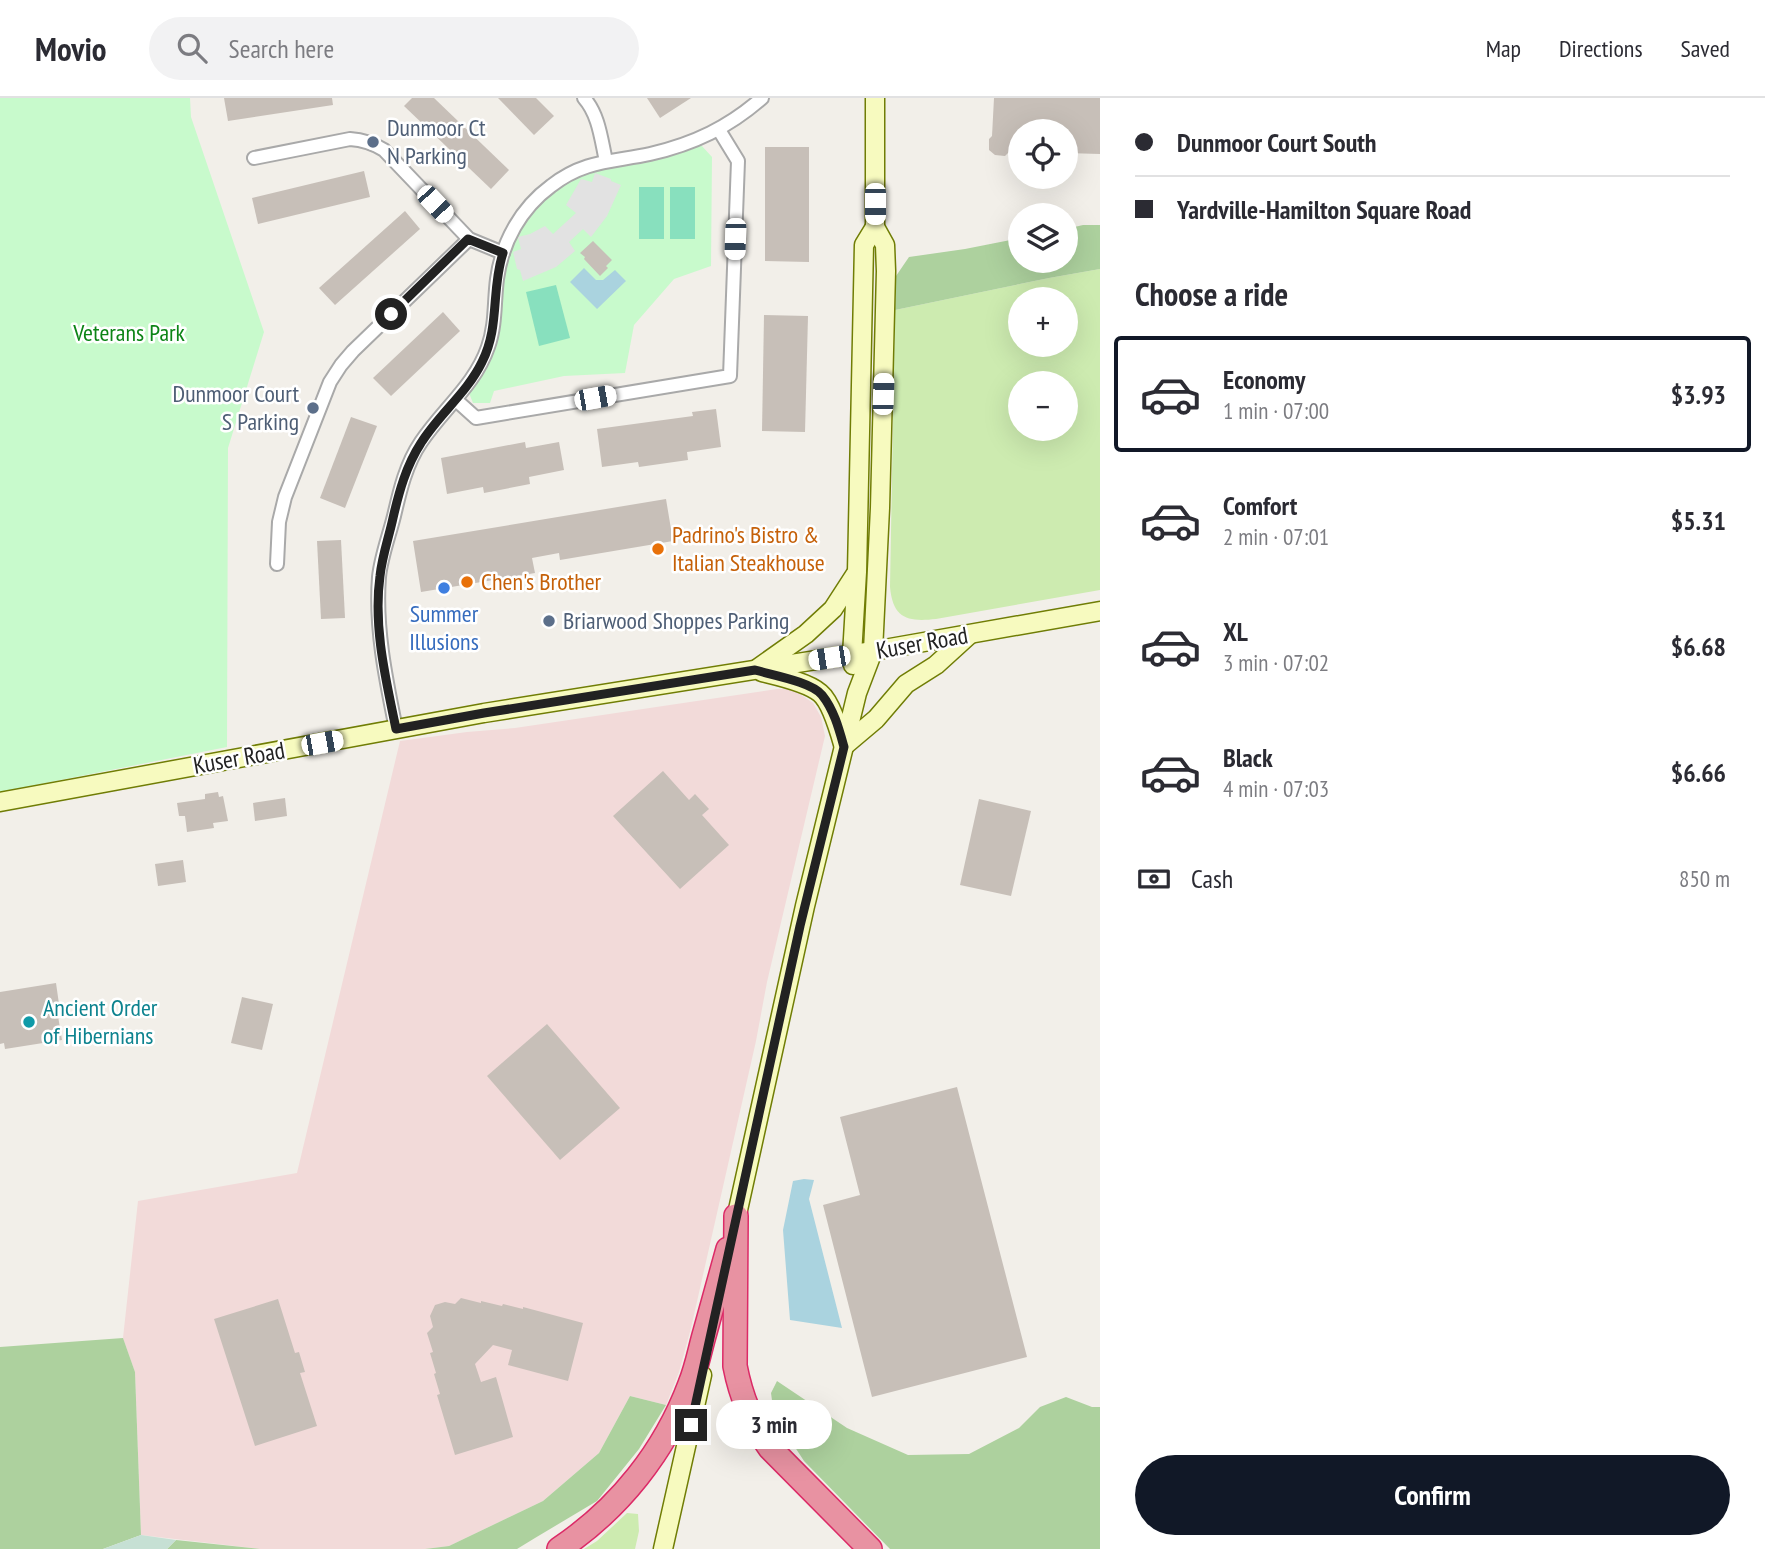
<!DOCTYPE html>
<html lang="en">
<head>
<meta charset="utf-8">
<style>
	body { margin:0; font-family:"PT Sans Narrow",sans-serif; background:#f2f2f3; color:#2b2b33; height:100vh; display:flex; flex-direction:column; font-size:26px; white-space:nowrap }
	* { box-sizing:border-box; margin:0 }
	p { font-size:23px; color:#7c7c81 }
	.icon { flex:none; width:38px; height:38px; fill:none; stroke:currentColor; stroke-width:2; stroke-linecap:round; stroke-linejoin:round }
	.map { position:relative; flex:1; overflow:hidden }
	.drawer { display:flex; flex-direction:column; background:#fff; width:665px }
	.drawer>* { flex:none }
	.hud { display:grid; align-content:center; height:154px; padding:0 35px; background:#fff }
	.tools { position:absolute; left:1008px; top:21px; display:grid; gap:14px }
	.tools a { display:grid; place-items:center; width:70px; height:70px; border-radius:50%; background:#fff; box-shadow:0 7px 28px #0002; font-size:35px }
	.end { position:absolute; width:32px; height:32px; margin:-16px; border:9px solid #222; background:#fff; box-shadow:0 0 0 4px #fff }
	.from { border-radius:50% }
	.bubble { position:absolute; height:49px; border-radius:24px; background:#fff; box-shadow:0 7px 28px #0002; font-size:23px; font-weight:600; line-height:49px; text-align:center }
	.car { position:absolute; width:21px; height:42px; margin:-21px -10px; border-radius:9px; box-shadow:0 0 5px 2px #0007; background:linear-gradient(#fff 24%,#345 0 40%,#fff 0 76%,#345 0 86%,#fff 0) }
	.hud b { display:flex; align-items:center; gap:24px; height:66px; font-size:26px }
	.hud b+b { border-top:2px solid #e1e1e2 }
	.hud i { width:18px; height:18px; background:#2b2b33 }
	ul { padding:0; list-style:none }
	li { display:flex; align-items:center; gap:21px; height:116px; margin:0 14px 10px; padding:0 21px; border:4px solid transparent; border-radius:7px }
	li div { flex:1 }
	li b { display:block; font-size:26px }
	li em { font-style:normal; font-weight:600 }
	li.active { border-color:#111827 }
	li>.icon { width:63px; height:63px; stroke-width:1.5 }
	h2 { padding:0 35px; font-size:32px; line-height:84px }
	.pay { display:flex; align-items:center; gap:18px; height:77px; padding:0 35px; font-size:26px }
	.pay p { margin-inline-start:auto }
	.primary-button { display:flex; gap:14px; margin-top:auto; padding:14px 35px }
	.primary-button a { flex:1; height:80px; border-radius:42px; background:#111827; color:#fff; font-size:28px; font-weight:600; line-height:80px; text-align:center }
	header { display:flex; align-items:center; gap:42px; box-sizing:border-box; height:98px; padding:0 35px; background:#fff; border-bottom:2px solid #e1e1e2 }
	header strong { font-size:33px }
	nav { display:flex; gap:38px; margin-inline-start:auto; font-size:24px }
	.search { width:490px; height:63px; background:#f2f2f3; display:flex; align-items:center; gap:18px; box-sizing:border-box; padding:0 24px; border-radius:38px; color:#7c7c81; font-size:26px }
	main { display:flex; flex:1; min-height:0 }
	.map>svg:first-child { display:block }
	.commercial { fill:#f2dad9 }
	.grass { fill:#cdebb0; fill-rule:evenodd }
	.forest { fill:#add19e }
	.wetland { fill:#c6e0d4 }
	.park { fill:#c8facc }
	.pitch { fill:#88e0be }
	.parking { fill:#e2e2e2 }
	.water { fill:#aad3df }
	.building { fill:#c7bfb8 }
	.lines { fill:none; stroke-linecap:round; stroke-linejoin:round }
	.street-casing { stroke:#a9a9a9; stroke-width:16 }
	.secondary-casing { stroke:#707d05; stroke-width:21 }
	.highway-casing { stroke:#dc2a67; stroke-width:26 }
	.street { stroke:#fff; stroke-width:12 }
	.secondary { stroke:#f7fabf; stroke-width:18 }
	.highway { stroke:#e892a2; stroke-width:23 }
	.route { stroke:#222; stroke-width:9 }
	.service-dot { fill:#5c6f8a; stroke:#fff; stroke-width:2.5 }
	.food-dot { fill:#e8710a; stroke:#fff; stroke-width:2.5 }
	.shop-dot { fill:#3f7fe0; stroke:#fff; stroke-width:2.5 }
	.culture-dot { fill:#0f9aa8; stroke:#fff; stroke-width:2.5 }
	.labels { text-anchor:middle; stroke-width:5; stroke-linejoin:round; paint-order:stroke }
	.service-label { font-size:24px; fill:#4e5e75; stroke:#fff; text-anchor:start }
	.park-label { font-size:24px; fill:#0c8416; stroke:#fff }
	.food-label { font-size:24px; fill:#c56008; stroke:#fff; text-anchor:start }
	.shop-label { font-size:24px; fill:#366cbe; stroke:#fff }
	.street-label { font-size:24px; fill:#222; stroke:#fff }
	.culture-label { font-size:24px; fill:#0d838f; stroke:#fff; text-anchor:start }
</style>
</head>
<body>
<header>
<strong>Movio</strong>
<div class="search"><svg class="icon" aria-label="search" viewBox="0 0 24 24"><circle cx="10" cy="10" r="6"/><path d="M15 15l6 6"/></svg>Search here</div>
<nav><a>Map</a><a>Directions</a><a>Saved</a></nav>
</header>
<main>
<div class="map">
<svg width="1100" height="1451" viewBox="0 0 1100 1451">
	<rect width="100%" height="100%" fill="#f2efe9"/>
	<polygon class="commercial" points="777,591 787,591 797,594 813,605 821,619 825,638 767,884 756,943 691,1230 679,1274 666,1307 630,1298 599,1355 543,1403 449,1448 425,1451 260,1451 141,1437 135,1274 123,1240 138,1103 297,1075 400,643 467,634 515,630"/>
	<g class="grass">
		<path d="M1100 171V492L936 521C908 524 893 521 890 489L895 212 1049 180ZM1020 201H1066V247H1020ZM1020 285H1066V331H1020Z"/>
		<polygon points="627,1415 638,1416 639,1433 635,1451 584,1451 597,1443"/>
	</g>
	<g class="forest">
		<polygon points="1083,127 1100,127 1100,171 1049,180 895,212 896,178 909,159 965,151 1020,140 1020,163 1066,163 1066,131"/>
		<polygon points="123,1240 135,1274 141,1437 103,1451 0,1451 0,1249"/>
		<polygon points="777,1283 847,1330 908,1357 969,1356 1019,1330 1040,1309 1066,1299 1092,1309 1100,1309 1100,1451 890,1451 804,1363 774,1317 771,1295"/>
		<polygon points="630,1298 666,1307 639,1351 597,1403 535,1440 517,1451 425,1451 449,1448 543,1403 599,1355"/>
		<polygon points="176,1442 260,1451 167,1451"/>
	</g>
	<polygon class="wetland" points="141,1437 176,1442 167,1451 103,1451"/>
	<g class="park">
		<polygon points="0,0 190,0 191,19 264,234 228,350 227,649 0,694"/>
		<polygon points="701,47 712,59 711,168 674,181 634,227 625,275 564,278 494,293 490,305 473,305 469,295 490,262 499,231 502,182 505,161 526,116 557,87 593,70 651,62 678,56"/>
	</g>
	<g class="pitch">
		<rect x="639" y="89" width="25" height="52"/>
		<rect x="670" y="89" width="25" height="52"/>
		<polygon points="556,187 570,240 539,248 526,194"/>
	</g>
	<polygon class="parking" points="595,75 611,81 611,83 621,87 607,118 591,139 583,131 569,144 575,153 556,169 523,183 520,172 517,171 513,154 521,151 518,139 530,136 545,128 553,136 576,115 566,107 581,81 592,84"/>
	<g class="water">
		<polygon points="584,170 596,182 603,182 615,172 626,183 597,211 570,184"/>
		<polygon points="804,1081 814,1082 809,1101 842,1230 790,1222 783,1132 793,1083"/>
	</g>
	<g class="building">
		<polygon points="224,0 332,0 333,7 228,23"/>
		<polygon points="412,0 434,0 509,72 491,91 404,8"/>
		<polygon points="498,0 536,0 554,18 534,37"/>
		<polygon points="647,0 691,0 660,20"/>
		<polygon points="994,0 1100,0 1100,56 1066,55 1066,33 1020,33 1020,54 1009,54 1005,58 995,57 989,52 989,41 992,38"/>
		<polygon points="765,49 809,49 809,164 765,163"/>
		<polygon points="364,73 370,99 258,126 252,100"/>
		<polygon points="405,113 420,131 335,207 319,190"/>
		<polygon points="593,143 612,162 606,168 608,170 600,178 584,161 585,159 580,155"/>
		<polygon points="443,214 460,233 391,298 373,280"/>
		<polygon points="764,217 808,218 805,334 762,333"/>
		<polygon points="716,311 721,349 687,354 688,362 639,369 638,364 602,369 597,331 693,318 692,314"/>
		<polygon points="351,319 377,328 345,410 320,400"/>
		<polygon points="525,344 526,350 559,344 564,372 529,379 530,386 484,395 483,389 447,396 441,360"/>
		<polygon points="666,401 673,443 560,462 559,455 532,460 535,475 421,494 413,443"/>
		<polygon points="341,442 345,520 321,521 317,443"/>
		<polygon points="663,673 689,702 695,696 709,711 702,717 729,747 680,791 613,718"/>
		<polygon points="218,694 219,699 223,698 228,723 213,725 214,730 187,734 185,718 179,718 177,705 205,701 205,696"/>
		<polygon points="285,700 287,718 255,723 253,705"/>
		<polygon points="979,701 1031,713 1011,798 960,787"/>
		<polygon points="183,762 186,784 158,788 155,766"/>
		<polygon points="56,885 59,906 56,906 62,942 5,951 4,945 0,946 0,894"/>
		<polygon points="242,899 273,906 262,952 231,945"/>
		<polygon points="547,926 620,1010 560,1062 487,978"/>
		<polygon points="957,989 1027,1259 872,1299 823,1107 860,1097 840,1019"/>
		<polygon points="461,1200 481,1205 481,1203 502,1208 503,1206 523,1211 523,1209 583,1225 568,1283 508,1267 512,1252 493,1247 475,1266 481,1284 496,1279 513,1339 455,1357 437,1297 440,1296 434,1276 436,1275 430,1255 433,1254 427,1235 433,1229 430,1218 435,1207 445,1204 455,1206"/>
		<polygon points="278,1201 295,1255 299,1254 305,1274 300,1275 317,1328 255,1348 214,1221"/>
	</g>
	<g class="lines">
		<defs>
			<g id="street">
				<path d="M584 0C599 17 601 41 606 63"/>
				<path d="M254 60 350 41C364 42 373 45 384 52L469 141 503 155"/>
				<polyline points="456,302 476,320 730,278 738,63 719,32"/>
				<polyline points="277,466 279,424 285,399 330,284 341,267 353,253 469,141"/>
				<path d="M396 631C386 582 375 530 379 479 381 459 389 438 394 418 400 392 406 366 421 344 443 311 475 287 488 249 496 227 494 204 497 181 502 144 521 110 551 88 584 62 613 64 650 56 694 46 729 29 762 0"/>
			</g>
			<g id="secondary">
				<polyline points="853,567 852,557 857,474 864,147 875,129"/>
				<polyline points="758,570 806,536 833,511 855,477"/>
				<path d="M762 574C778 578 807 584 820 595 831 604 839 632 843 646"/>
				<polyline points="844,648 876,621 906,586 936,567 969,537"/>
				<polyline points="0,704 484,615 873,553 1100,513"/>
				<polyline points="734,1130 805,808 857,595 873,553 880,410 886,173 885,147 875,129 875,0"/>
				<polyline points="663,1451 702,1277"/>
			</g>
			<g id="highway">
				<path d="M736 1118 735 1268C741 1299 751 1324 770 1350L870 1451"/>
				<path d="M559 1451C619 1411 665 1353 690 1286 697 1269 700 1251 705 1234 713 1206 720 1179 728 1151"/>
			</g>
		</defs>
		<use href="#street" class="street-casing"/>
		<use href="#secondary" class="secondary-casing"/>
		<use href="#highway" class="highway-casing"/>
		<use href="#street" class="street"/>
		<use href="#secondary" class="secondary"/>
		<use href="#highway" class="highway"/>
	</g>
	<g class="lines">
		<path class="route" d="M391 216 468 141 503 155C491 191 500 229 482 264 467 295 439 316 421 345 406 368 399 394 393 420 389 439 382 458 380 478 373 529 386 582 396 631L484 615 755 572C772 577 812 584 822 597 834 612 839 631 844 649L800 828 691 1327"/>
	</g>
	<g class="service-dot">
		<circle cx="373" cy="44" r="7"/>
		<circle cx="313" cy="310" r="7"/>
		<circle cx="549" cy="523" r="7"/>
	</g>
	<g class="food-dot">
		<circle cx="658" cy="451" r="7"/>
		<circle cx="467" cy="484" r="7"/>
	</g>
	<circle class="shop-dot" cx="444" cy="490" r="7"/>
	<circle class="culture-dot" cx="29" cy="924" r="7"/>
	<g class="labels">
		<g class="service-label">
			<text x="387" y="38">Dunmoor Ct<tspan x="387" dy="28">N Parking</tspan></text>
			<text x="299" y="304" text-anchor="end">Dunmoor Court<tspan x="299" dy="28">S Parking</tspan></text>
			<text x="563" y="531">Briarwood Shoppes Parking</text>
		</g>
		<g class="park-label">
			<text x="129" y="243">Veterans Park</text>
		</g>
		<g class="food-label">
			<text x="672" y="445">Padrino's Bistro &amp;<tspan x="672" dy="28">Italian Steakhouse</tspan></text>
			<text x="481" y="492">Chen's Brother</text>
		</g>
		<g class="shop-label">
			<text x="444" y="524">Summer<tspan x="444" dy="28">Illusions</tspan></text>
		</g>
		<g class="street-label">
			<text transform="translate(922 545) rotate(-10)" y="8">Kuser Road</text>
			<text transform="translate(239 660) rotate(-10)" y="8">Kuser Road</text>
		</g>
		<g class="culture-label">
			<text x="43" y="918">Ancient Order<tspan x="43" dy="28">of Hibernians</tspan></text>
		</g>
	</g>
</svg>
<div class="tools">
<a><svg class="icon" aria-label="locate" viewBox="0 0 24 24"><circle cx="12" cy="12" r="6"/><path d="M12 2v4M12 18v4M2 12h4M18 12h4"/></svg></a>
<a><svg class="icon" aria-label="layers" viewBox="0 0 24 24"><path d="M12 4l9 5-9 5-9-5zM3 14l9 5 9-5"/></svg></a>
<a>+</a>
<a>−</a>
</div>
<i class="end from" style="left:391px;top:216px"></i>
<i class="end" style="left:691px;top:1327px"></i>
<div class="bubble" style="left:716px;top:1302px;width:116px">3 min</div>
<i class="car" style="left:435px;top:106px;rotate:137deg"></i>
<i class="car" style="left:875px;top:106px;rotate:180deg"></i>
<i class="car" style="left:735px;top:141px;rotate:182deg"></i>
<i class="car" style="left:883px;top:296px;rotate:2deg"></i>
<i class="car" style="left:595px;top:300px;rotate:80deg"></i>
<i class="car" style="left:829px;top:560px;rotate:261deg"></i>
<i class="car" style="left:322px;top:645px;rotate:80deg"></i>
</div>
<section class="drawer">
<div class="hud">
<b><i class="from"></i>Dunmoor Court South</b>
<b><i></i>Yardville-Hamilton Square Road</b>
</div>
<h2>Choose a ride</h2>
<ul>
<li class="active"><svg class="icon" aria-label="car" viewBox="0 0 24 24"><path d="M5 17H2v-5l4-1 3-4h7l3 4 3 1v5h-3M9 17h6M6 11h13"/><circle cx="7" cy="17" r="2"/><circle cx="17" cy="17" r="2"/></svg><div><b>Economy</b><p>1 min · 07:00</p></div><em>$3.93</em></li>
<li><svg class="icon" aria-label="car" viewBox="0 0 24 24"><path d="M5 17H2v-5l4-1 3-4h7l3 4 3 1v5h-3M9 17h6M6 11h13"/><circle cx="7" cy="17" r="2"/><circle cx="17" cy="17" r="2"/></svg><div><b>Comfort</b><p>2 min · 07:01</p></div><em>$5.31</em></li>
<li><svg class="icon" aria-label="car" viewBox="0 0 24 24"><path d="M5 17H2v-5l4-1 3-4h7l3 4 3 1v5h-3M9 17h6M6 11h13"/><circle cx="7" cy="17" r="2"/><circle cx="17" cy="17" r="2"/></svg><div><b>XL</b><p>3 min · 07:02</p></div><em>$6.68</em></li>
<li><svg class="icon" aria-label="car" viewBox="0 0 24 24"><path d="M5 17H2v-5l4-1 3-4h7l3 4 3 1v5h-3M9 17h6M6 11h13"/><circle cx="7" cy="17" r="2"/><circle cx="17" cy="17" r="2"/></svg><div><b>Black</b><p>4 min · 07:03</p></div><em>$6.66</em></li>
</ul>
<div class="pay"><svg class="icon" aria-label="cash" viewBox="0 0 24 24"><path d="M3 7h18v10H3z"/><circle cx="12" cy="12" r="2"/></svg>Cash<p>850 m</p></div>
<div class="primary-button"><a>Confirm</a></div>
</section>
</main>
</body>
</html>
